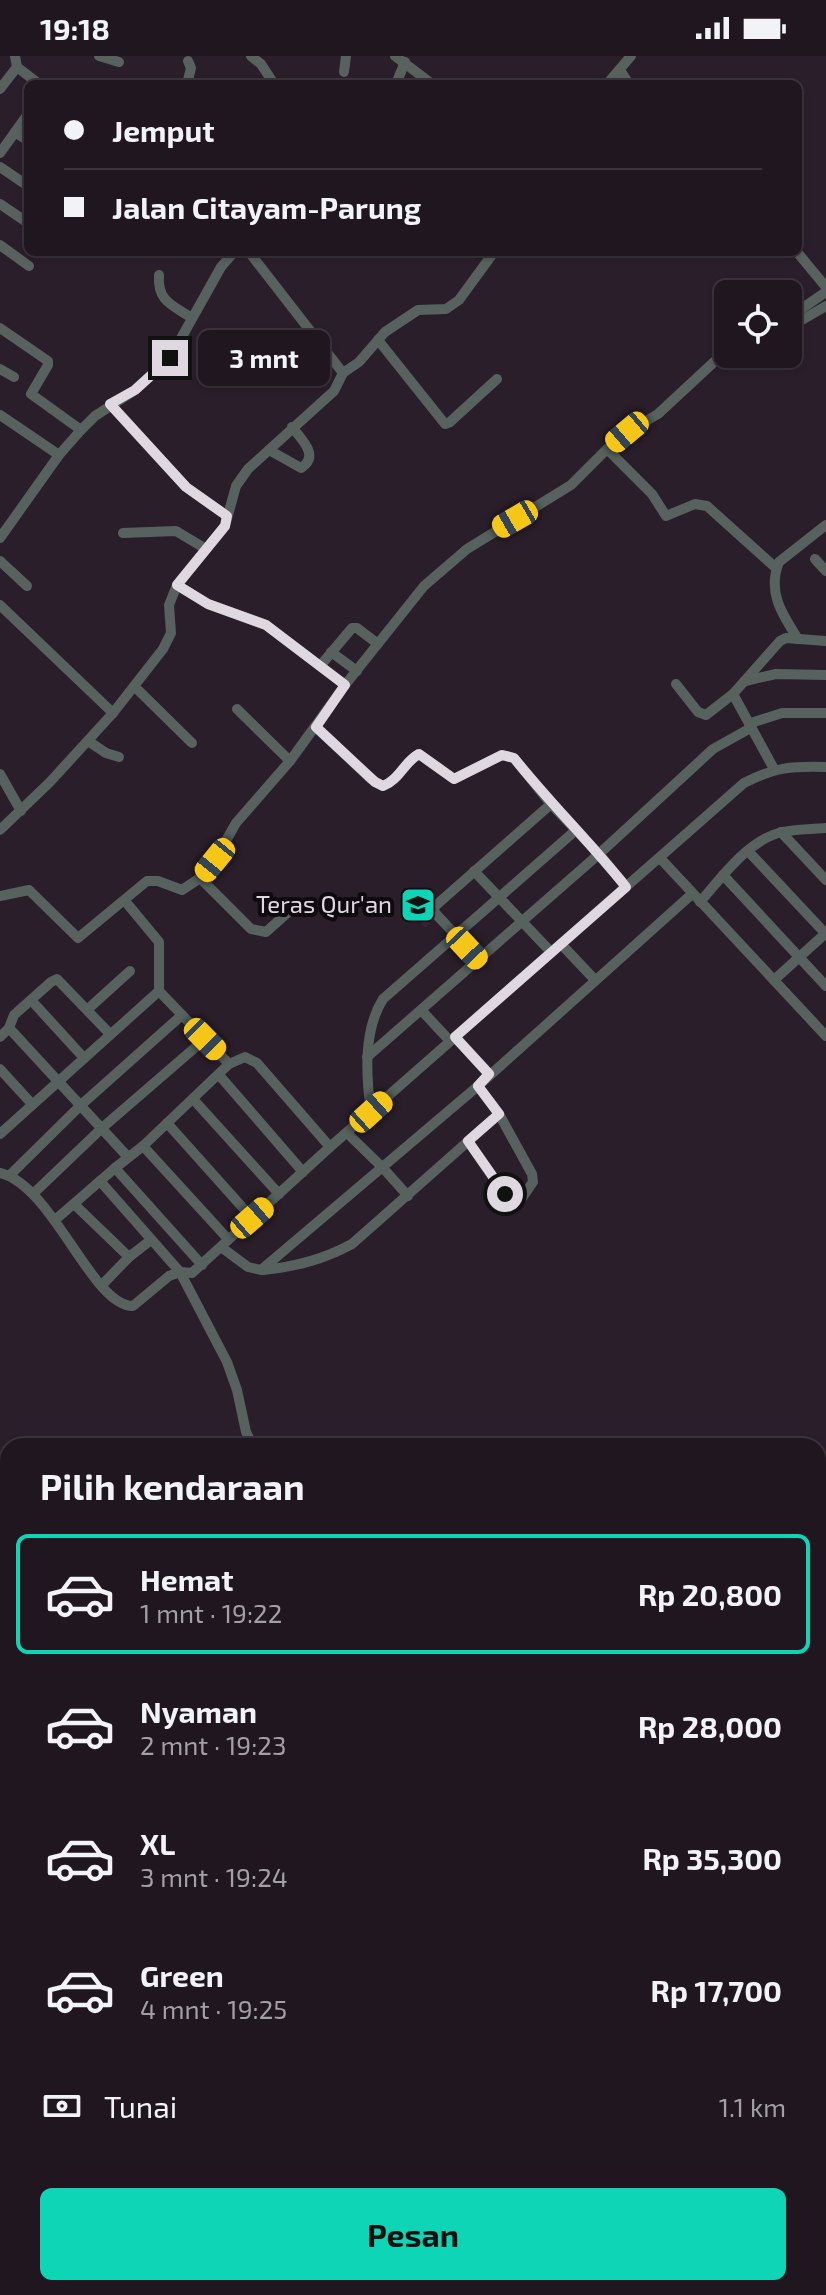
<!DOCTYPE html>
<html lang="id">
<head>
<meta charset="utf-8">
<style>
	body { margin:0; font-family:"Exo 2",sans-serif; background:#2d232d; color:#f1f3f6; height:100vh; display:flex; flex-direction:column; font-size:30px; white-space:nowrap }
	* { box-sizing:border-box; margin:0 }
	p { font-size:26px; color:#a29fa5 }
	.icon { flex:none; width:44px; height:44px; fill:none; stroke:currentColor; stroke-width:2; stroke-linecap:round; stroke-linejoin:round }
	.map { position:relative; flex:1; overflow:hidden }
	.sheet { position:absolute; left:0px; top:1382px; width:826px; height:858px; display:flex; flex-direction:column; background:#201620; border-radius:24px 24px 0 0; box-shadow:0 2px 6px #0004,0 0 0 2px #3d353e }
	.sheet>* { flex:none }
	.guide { position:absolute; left:24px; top:24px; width:778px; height:176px; border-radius:12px; box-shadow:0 2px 6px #0004,0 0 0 2px #3d353e; display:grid; align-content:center; height:176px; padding:0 40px; background:#201620 }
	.fabs { position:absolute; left:714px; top:224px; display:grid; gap:16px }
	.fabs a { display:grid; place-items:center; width:88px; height:88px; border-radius:12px; background:#201620; box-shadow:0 2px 6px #0004,0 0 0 2px #3d353e; font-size:40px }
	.end { position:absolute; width:36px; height:36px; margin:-18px; border:10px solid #e0d8e1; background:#111; box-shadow:0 0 0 4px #111 }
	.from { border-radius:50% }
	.bubble { position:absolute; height:56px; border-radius:12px; background:#201620; box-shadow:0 2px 6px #0004,0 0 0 2px #3d353e; font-size:26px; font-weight:700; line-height:56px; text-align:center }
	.car { position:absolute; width:24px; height:48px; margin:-24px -12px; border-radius:10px; box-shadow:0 0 6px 2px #0007; background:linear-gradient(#f5c518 24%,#345 0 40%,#f5c518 0 76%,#345 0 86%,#f5c518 0) }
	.guide b { display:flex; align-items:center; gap:28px; height:76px; font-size:30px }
	.guide b+b { border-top:2px solid #3d353e }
	.guide i { width:20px; height:20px; background:#f1f3f6 }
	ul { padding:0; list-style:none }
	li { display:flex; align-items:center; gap:24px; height:120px; margin:0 16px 12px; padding:0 24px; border:4px solid transparent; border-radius:12px }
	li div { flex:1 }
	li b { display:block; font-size:30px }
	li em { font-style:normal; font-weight:700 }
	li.selected { border-color:#0dd5b5 }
	li>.icon { width:72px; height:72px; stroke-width:1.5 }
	h2 { padding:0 40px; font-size:36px; line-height:96px }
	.pay { display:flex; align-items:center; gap:20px; height:88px; padding:0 40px; font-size:30px }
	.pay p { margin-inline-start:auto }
	.cta { display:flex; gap:16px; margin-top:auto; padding:16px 40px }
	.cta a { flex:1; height:92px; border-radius:12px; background:#0dd5b5; color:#111; font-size:32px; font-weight:700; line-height:92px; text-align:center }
	.status { display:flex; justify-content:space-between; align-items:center; height:56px; padding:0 40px; background:#201620; direction:ltr }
	.status svg { height:22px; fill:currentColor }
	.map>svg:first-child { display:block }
	.built { fill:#342436 }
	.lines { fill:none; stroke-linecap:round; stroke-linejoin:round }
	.minor { stroke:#57615e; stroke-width:10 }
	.tertiary { stroke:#57615e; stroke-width:12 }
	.route { stroke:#e0d8e1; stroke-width:10 }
	.labels { text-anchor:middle; stroke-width:8; stroke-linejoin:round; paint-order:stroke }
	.poi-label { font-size:24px; fill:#e0d8e1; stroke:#0f0a10; text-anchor:end }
</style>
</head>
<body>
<div class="status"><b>19:18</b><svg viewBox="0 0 49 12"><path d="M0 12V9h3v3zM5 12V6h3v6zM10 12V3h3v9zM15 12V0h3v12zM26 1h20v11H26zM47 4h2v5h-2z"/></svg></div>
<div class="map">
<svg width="826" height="2239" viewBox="0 0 826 2239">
	<rect width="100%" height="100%" fill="#2a1e2b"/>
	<polygon class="built" points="417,836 437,861 425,872 404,848"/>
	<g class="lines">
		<g class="minor">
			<polyline points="15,0 17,11 39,28"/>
			<polyline points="99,0 119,6"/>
			<polyline points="251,0 261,8 274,28"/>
			<polyline points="395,0 432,28"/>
			<polyline points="620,14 629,28"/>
			<polyline points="344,16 346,0"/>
			<polyline points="187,28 191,12 188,5"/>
			<polyline points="396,28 405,6"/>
			<polyline points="607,28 631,0"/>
			<polyline points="0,33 17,11"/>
			<polyline points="15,76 28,85"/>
			<polyline points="0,97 28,58"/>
			<polyline points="0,111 28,130"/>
			<polyline points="0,148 28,167"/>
			<polyline points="0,189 29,210"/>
			<polyline points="249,196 343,317"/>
			<polyline points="797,196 826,231"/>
			<path d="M159 219C157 245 172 249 192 262"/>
			<polyline points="788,262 826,236"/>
			<polyline points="0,272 48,305 48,309 31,338 81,374"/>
			<polyline points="788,272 826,250"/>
			<polyline points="378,284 445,368 450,366 497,323"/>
			<polyline points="718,287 728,283"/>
			<polyline points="0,313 14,321"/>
			<polyline points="110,348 186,431 227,460"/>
			<polyline points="0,359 59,399"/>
			<polyline points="607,393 652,438 666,460 695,448 707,450 776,512"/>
			<path d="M269 394 301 412C320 400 302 384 292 371"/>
			<polyline points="123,477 176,475 206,493"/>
			<polyline points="0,482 59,399 81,374 95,360 135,334 170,302 221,211 234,196"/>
			<polyline points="815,503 826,515"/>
			<polyline points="0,505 27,530"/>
			<polyline points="177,529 208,548 266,569 345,629"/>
			<polyline points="0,549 113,657"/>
			<path d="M798 583C782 558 767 536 779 506L826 469"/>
			<polyline points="331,596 357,615"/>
			<polyline points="320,610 352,572 357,572 378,588"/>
			<polyline points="745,625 776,618 826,619"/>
			<polyline points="676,628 698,656 706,659 733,638 780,585 786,582 826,585"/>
			<polyline points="136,632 192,687"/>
			<polyline points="733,638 774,713"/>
			<polyline points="237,653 290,705"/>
			<path d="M316 671 371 723 383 730C400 724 404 706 419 698L454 723 502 699 514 702 551 748 599 798 626 831"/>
			<polyline points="88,685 106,697 119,701"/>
			<polyline points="0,718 21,755"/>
			<polyline points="0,774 50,726 113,657 163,593 171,577 169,549 177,529 225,470 236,430 248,413 334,335 343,317 359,306 385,276 418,254 446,253 459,244 494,196"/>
			<polyline points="781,776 826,824"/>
			<polyline points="748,795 826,878"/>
			<polyline points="660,802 826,980"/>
			<polyline points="474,815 551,896"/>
			<polyline points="723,819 826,930"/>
			<polyline points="200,822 251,873 266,876 294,851"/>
			<polyline points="0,840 29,834 78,882 147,825 158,825 182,834 200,822 215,804 236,767 290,705 345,629 424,530 467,493 571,429 607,393 627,376 658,358 728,293"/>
			<polyline points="125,845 159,886 159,935 229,1008"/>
			<path d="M700 846C722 821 748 784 782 776 796 773 812 773 826 772"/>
			<polyline points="561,888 595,924"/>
			<polyline points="479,904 435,857 434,851 551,748"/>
			<polyline points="774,924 826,877"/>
			<polyline points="31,944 84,1002"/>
			<polyline points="88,953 130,915"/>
			<polyline points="422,955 450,985"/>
			<polyline points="9,972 127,1100"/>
			<polyline points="0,981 9,972 14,959 51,926 57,923 110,978"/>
			<polyline points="455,981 489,1018"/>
			<polyline points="367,1001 599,798 713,693 747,674 754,666 782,657 826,657"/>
			<polyline points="0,1013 32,1048"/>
			<polyline points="219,1019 303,1116"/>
			<polyline points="193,1043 279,1138"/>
			<path d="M371 1056C366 1020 363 975 383 943L576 774"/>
			<polyline points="167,1067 252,1162"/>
			<polyline points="347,1077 383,1112 408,1140"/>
			<polyline points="0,1078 159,935"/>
			<polyline points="468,1085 506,1140 511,1144 520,1145 533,1126 532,1118 499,1058 478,1030"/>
			<polyline points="143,1090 228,1183"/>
			<path d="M0 1117C53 1129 92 1251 133 1250L169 1220 180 1216 192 1217 330 1091 744 727C775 711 792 710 826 711"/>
			<polyline points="10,1119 81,1049 182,959"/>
			<polyline points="100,1125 180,1216 227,1306 237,1334 246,1376 253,1390"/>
			<polyline points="34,1137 102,1072 205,983"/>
			<polyline points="74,1148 129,1201"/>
			<polyline points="55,1164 115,1112"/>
			<polyline points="221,1191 248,1211 261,1214 478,1030 692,838"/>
			<polyline points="202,1209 115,1112 143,1090 229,1008 245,1001 257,1007 330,1091"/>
			<path d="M263 1214C295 1211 323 1204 352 1188L499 1058"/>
			<polyline points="102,1229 129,1201 151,1184"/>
			<polyline points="818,1492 826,1503"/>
			<polyline points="0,1500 8,1501"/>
			<polyline points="0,1559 8,1582"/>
			<polyline points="818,1648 826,1645"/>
			<polyline points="0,1792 8,1789"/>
			<polyline points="818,1811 826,1807"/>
			<polyline points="0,1826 0,1838"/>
			<polyline points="818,1934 826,1931"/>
			<polyline points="818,1975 826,1989"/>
			<polyline points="818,2018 826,2012"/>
			<polyline points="0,2174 8,2186"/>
			<polyline points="21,2232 25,2239"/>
			<polyline points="112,2232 116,2239"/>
			<polyline points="225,2232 227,2239"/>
			<polyline points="295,2232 298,2239"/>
			<polyline points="391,2232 393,2239"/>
			<polyline points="502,2232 506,2239"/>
			<polyline points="0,2236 8,2230"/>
			<polyline points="360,2239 362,2239"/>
			<polyline points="570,2239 571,2232"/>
		</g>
		<polyline class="tertiary" points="805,2239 826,2228"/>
	</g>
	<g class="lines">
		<path class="route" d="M170 302 135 334 110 348 186 431 227 460 225 470 177 529 208 548 266 569 345 629 316 671 375 726 383 730C400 723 404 706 419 698L454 723 502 699 514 702C549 746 590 786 626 831L455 981 489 1018 478 1030 499 1058 468 1085 505 1138"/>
	</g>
	<defs>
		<symbol id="school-square" viewBox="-11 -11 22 22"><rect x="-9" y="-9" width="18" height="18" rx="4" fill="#0dd5b5" stroke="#0f0a10"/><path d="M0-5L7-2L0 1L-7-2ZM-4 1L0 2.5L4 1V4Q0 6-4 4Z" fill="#111"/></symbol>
	</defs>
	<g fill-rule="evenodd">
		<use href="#school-square" x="398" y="829" width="40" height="40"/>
	</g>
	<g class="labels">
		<g class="poi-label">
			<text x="392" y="857">Teras Qur'an</text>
		</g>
	</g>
</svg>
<div class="fabs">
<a><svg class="icon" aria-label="locate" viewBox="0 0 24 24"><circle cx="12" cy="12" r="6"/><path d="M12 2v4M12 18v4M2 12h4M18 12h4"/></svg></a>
</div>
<i class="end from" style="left:505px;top:1138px"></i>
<i class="end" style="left:170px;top:302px"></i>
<div class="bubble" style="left:198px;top:274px;width:132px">3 mnt</div>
<i class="car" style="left:627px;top:376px;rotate:230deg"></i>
<i class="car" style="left:515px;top:463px;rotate:240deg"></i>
<i class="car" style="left:215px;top:804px;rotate:219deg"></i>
<i class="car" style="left:467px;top:892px;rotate:137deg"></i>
<i class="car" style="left:205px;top:983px;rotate:135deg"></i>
<i class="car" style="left:371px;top:1056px;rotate:48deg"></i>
<i class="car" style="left:252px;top:1162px;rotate:49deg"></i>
<div class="guide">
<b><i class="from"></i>Jemput</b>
<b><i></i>Jalan Citayam-Parung</b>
</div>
<section class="sheet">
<h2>Pilih kendaraan</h2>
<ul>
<li class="selected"><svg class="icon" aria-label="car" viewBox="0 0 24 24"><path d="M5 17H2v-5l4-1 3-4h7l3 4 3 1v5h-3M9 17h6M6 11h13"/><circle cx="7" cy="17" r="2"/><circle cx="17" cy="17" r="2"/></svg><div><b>Hemat</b><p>1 mnt · 19:22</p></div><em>Rp 20,800</em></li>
<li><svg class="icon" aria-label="car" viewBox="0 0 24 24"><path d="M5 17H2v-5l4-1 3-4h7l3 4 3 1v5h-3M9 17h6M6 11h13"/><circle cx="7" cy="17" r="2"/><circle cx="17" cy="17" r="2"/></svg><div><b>Nyaman</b><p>2 mnt · 19:23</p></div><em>Rp 28,000</em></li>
<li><svg class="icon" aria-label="car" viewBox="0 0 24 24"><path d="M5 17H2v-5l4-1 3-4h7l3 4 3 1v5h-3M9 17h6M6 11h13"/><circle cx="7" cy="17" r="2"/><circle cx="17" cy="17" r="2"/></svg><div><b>XL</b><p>3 mnt · 19:24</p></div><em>Rp 35,300</em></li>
<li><svg class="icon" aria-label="car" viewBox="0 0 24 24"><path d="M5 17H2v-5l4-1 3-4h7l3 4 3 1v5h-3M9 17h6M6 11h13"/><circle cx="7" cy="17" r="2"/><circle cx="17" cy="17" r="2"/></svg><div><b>Green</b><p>4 mnt · 19:25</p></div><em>Rp 17,700</em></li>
</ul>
<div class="pay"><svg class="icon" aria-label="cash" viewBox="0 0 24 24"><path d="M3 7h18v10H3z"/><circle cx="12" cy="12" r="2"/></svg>Tunai<p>1.1 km</p></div>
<div class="cta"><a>Pesan</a></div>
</section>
</div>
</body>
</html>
